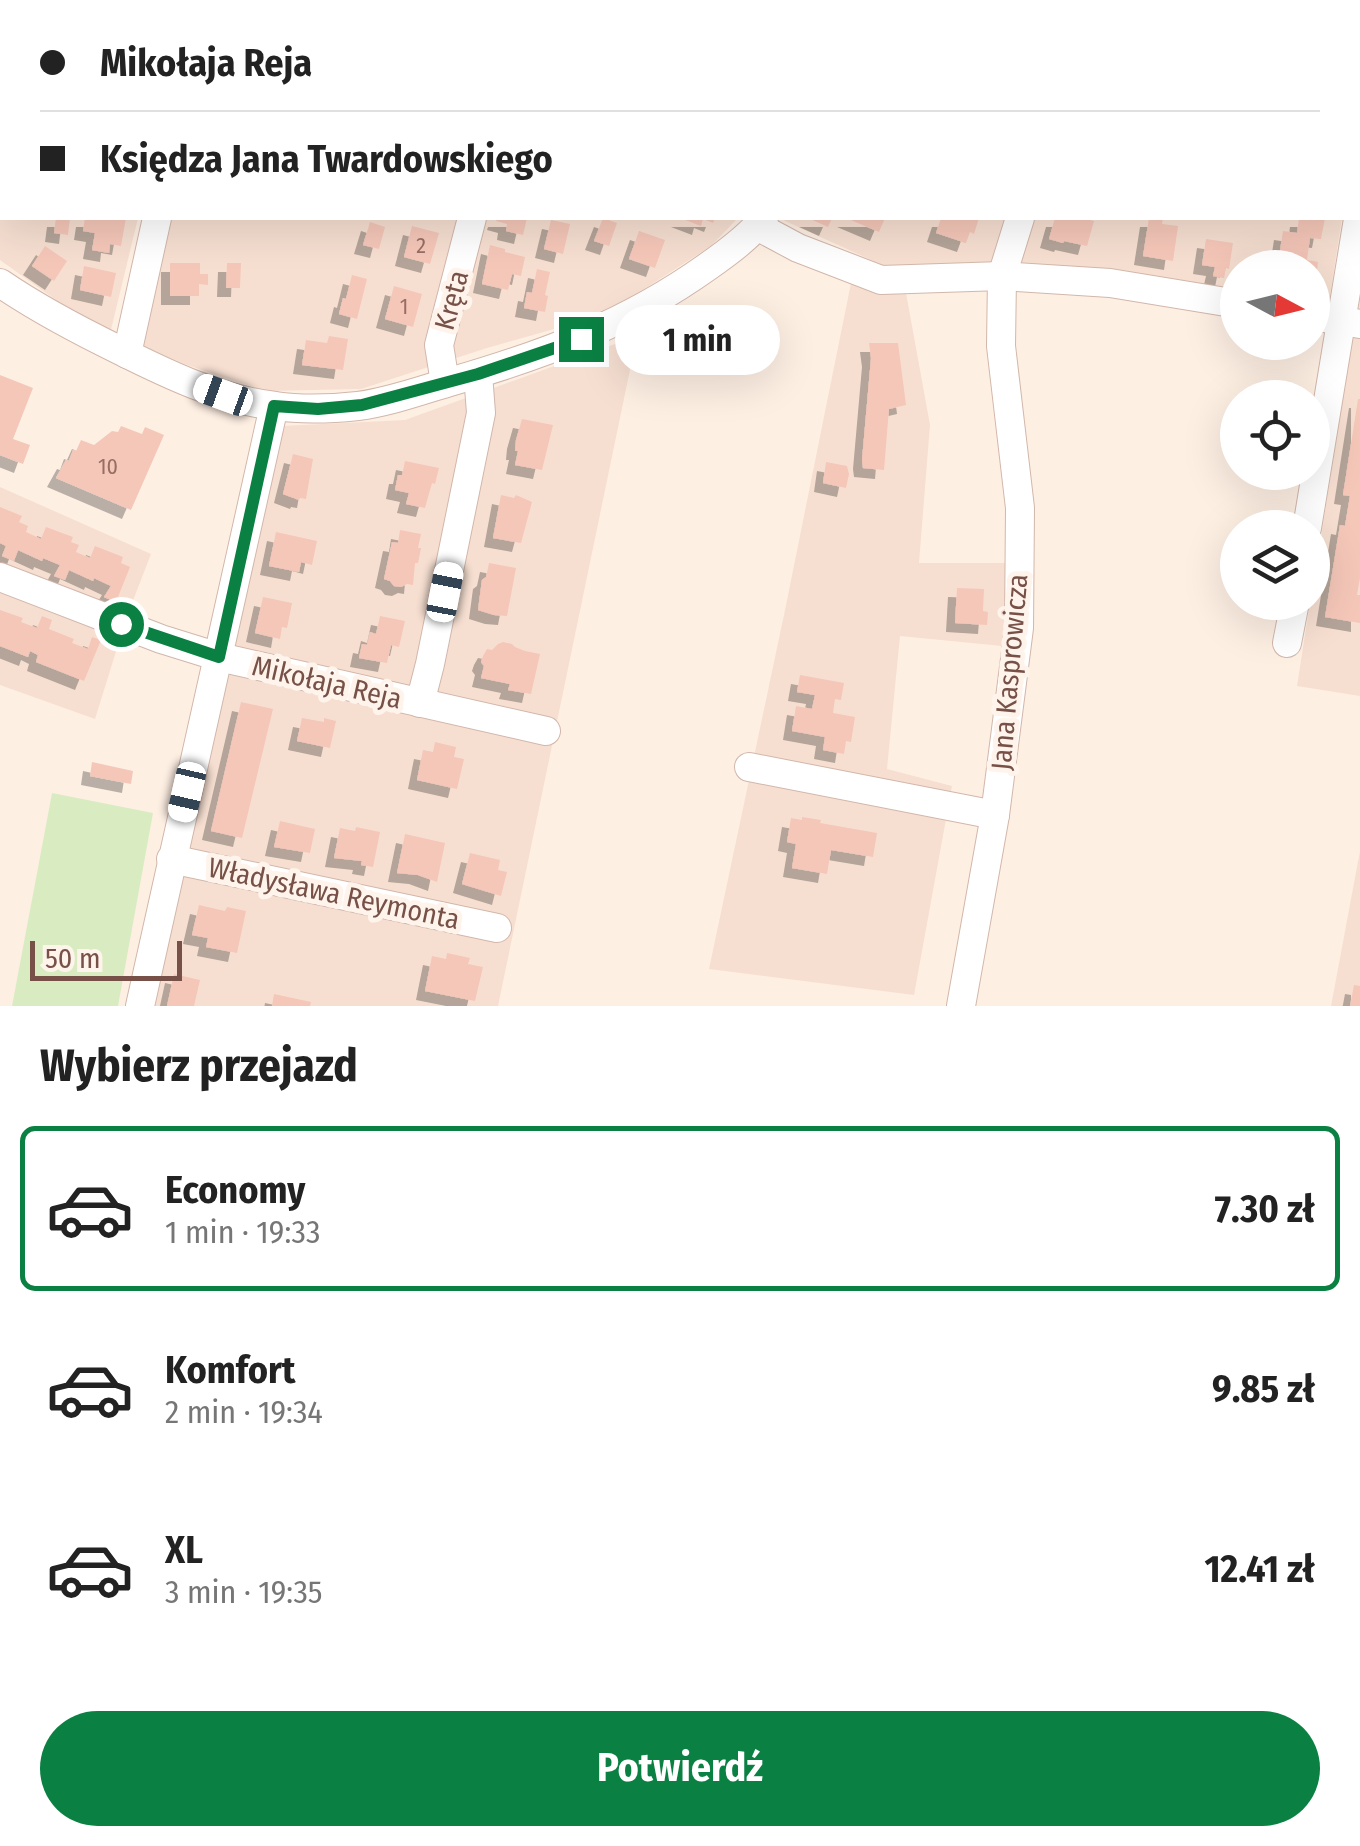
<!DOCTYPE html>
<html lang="pl">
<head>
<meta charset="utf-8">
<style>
	body { margin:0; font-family:"Fira Sans Condensed",sans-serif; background:#f2f2f2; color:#222; height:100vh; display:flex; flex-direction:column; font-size:38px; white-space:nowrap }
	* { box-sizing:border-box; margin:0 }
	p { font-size:32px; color:#767676 }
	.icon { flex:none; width:55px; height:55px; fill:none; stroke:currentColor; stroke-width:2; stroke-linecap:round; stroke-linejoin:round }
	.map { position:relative; height:1006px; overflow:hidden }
	.side { display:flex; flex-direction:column; background:#fff; flex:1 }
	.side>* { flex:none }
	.hud { position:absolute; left:0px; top:0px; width:1360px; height:220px; box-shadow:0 10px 40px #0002; display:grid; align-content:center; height:220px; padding:0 40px; background:#fff }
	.needle { width:65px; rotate:97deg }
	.tools { position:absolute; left:1220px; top:250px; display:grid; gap:20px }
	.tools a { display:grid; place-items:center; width:110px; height:110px; border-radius:50%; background:#fff; box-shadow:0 10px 40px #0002; font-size:50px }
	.scale { position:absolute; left:30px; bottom:25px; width:152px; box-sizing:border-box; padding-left:10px; border:5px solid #775147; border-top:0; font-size:28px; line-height:35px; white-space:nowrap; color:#775147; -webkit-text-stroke:8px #fff4eb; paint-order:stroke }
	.end { position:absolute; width:45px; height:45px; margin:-22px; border:12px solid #0b8043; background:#fff; box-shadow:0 0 0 5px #fff }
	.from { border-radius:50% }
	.bubble { position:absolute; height:70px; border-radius:35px; background:#fff; box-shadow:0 10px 40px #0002; font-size:32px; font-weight:700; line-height:70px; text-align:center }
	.car { position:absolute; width:30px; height:60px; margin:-30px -15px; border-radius:12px; box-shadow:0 0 8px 2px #0007; background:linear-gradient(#fff 24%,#345 0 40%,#fff 0 76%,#345 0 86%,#fff 0) }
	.hud b { display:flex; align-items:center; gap:35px; height:95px; font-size:38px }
	.hud b+b { border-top:2px solid #e0e0e0 }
	.hud i { width:25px; height:25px; background:#222 }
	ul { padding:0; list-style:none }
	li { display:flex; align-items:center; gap:30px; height:165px; margin:0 20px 15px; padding:0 20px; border:5px solid transparent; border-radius:15px }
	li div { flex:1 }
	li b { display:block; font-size:38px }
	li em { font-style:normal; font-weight:700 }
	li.selected { border-color:#0b8043 }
	li>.icon { width:90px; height:90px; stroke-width:1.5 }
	h2 { padding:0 40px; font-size:45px; line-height:120px }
	.action { display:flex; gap:20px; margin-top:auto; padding:20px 40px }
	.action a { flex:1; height:115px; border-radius:60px; background:#0b8043; color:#fff; font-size:40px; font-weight:700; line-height:115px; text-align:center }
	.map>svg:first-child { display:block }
	.residential { fill:#f6dfd1 }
	.green { fill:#d9ecc1 }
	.building { fill:#f5c7b9; filter:url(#shadow) }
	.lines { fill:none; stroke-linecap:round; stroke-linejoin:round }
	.minor-casing { stroke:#d2b7ab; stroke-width:30 }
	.minor { stroke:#fff; stroke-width:28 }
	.route { stroke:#0b8043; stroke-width:12 }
	.labels { text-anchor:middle; stroke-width:10; stroke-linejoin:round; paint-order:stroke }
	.number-label { font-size:22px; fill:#966e64 }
	.street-label { font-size:28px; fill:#775147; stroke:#fff4eb }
</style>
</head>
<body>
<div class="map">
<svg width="1360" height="1006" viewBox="0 0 1360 1006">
	<defs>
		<filter id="shadow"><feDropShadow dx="-9" dy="9" stdDeviation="0" flood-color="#0004"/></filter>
	</defs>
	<rect width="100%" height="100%" fill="#feefe3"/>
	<g class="residential">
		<polygon points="0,0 190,0 190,2 2,2 2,218 138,218 109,338 0,260"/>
		<polygon points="218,0 852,0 851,2 218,2"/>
		<polygon points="880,0 1360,0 1360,104 1358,120 1358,2 879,2"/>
		<polygon points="167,218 738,218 711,246 604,315 487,348 361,389 266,391 187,365 137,344"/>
		<polygon points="784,218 1342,218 1329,302 1313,300 1312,268 1238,268 1237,289 1109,271 891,269 783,220"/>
		<polygon points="851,283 906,293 930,425 919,563 1010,563 1002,646 900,636 887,769 952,786 914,995 709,969 785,610"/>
		<polygon points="1360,287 1360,696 1297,686 1310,603 1312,602 1313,589"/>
		<polygon points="637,336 498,1006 146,1006 282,426 405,420"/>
		<polygon points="0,487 151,554 127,616 95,719 0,685"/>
		<polygon points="1360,851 1360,1006 1331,1006"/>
	</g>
	<polygon class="green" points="52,793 153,813 118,1006 12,1006"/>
	<g class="building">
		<polygon points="56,218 70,218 68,235 54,233"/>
		<polygon points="85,218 126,218 121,246 110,244 109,253 92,250 95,233 83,231"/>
		<polygon points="497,218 527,218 523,235 506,231 507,224 496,221"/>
		<polygon points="603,218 617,223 609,246 594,241"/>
		<polygon points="680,218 715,218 713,223 703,219 701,226"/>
		<polygon points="808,218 832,218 828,227"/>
		<polygon points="846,218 885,218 879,232"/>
		<polygon points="941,218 979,218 974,234 970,232 966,243 936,233"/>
		<polygon points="1055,218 1081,218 1094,221 1087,246 1064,241 1063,243 1049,239"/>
		<polygon points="1149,218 1163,218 1162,224 1178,226 1173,261 1143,256"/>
		<polygon points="1299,218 1325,218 1321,239 1310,238 1307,260 1318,262 1315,286 1312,286 1312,268 1280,268 1282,257 1279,257 1283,231 1297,233"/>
		<polygon points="551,220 570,224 563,254 544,249"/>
		<polygon points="370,222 385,227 379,249 363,245"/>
		<polygon points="412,226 439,233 430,264 404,257"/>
		<polygon points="639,231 665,240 655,268 629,259"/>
		<polygon points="1206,239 1233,243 1229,269 1226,268 1224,278 1213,276 1215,267 1202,265"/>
		<polygon points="490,245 505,249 505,252 525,257 521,276 512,274 508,290 482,284"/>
		<polygon points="45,246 67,261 54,281 32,266"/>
		<polygon points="170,263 200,263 200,274 208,274 208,285 199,284 199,296 170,296"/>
		<polygon points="227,263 241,263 240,288 226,288"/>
		<polygon points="84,266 116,273 111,297 80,290"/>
		<polygon points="537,269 550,272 545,295 548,296 545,312 524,308 527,292 532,293"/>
		<polygon points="352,275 367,279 357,319 339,314 343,298 346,299"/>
		<polygon points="394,286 422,294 413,327 385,319"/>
		<polygon points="329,336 348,339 343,370 302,365 306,340 327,343"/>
		<polygon points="869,343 898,343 906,405 889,409 884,470 863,468 862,460 871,358"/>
		<polygon points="0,375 33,388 13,439 30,445 23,464 0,455"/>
		<polygon points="1358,399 1360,399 1360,578 1357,595 1360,595 1360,623 1325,617 1340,525 1345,526 1350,496 1343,495"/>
		<polygon points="522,419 553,425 542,470 515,465 518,451 515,451 516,440"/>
		<polygon points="121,426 142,434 145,427 164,435 131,510 56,478 66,460 69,461 73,450 76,451 81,440 94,445 112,431 118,432"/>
		<polygon points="293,454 313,459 306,499 300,498 299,500 283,494"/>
		<polygon points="405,461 439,468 435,484 432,483 425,508 406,504 409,493 395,490 398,475 402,475"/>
		<polygon points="826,462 847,466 849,474 846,488 823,483"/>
		<polygon points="501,495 514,498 516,495 532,502 521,543 493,538"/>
		<polygon points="0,507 22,516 19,522 28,526 26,532 41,539 46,527 73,537 71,542 79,545 76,552 90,558 95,546 123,557 121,563 130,567 116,602 104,597 111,586 94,578 93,581 69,570 65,580 54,576 60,565 43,558 42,561 18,550 14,561 2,556 6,546 0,543"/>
		<polygon points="400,530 421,534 418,548 421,548 418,563 415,563 413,585 407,584 401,587 394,586 390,581 384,579 392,542 398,543"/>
		<polygon points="276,532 317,541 312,565 301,562 299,572 269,566"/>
		<polygon points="489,563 516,568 507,616 494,615 478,610 482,580 486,577"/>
		<polygon points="957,588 984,589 983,611 988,612 987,625 955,623"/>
		<polygon points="263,597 292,603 287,628 282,627 280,639 255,633"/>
		<polygon points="0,610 23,618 21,622 37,628 42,616 52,620 49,629 74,639 72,643 88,649 92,637 101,640 84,681 36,662 38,655 30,651 28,657 0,646"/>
		<polygon points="380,616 405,621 399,647 391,645 387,663 359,658 362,644 367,645 370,632 376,634"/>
		<polygon points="503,642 512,644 515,647 525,651 540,654 531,694 508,690 510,684 481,678 484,666 481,662 483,656 487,649 492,650 498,644"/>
		<polygon points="800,675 844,683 841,700 835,699 833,713 855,717 851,742 846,741 844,754 823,750 825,737 792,731 796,706 812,709 815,695 797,692"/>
		<polygon points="241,702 273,709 242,838 211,831"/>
		<polygon points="302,718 324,722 324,718 336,721 330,748 297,741"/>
		<polygon points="435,742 456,747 454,757 464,759 457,789 417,780 423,750 433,752"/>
		<polygon points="92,762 133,771 131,784 90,776"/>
		<polygon points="802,817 821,820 820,823 877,833 873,857 831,850 827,874 792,868 796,844 787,842 791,818 802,820"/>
		<polygon points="280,821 315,829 310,853 274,847"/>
		<polygon points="356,827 380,832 373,867 361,865 362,861 334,858 340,828 355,831"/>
		<polygon points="405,834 445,843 437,882 418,875 397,873"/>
		<polygon points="470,853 500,860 498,870 507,872 501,896 462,884"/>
		<polygon points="199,905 225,911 227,907 246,911 237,953 206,947 208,938 192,935"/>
		<polygon points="447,953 470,958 468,964 483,967 475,1001 425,991 432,956 446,959"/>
		<polygon points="174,974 200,980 194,1006 167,1006"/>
		<polygon points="1354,985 1360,986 1360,1006 1350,1006"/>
		<polygon points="274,994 311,1002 310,1006 272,1006"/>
	</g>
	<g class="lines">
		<defs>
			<g id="minor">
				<polyline points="209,2 209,0"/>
				<polyline points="534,2 535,0"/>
				<polyline points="866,2 867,0"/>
				<polyline points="1117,2 1119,0"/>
				<polyline points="757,226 798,248 881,280 1002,276 1110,283 1238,304"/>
				<path d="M0 283C38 309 78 330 119 350 169 375 219 399 275 406 302 410 330 409 358 406 390 402 422 390 453 381 546 354 627 324 707 267 727 253 749 237 764 218"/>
				<polyline points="1312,316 1360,324"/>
				<polyline points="127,354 157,218"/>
				<polyline points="445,383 439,345 472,218"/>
				<polyline points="1307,528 1360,207"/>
				<polyline points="0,577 161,639 219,657 546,731"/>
				<polyline points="1287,643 1295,602"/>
				<polyline points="420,703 430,664 481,413 478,374"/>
				<polyline points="749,767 995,815"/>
				<polyline points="171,859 497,928"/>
				<polyline points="140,1006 274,406"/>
				<polyline points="961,1006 995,815 1019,628 1020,508 1001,346 1002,276 1020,218"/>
			</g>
		</defs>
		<use href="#minor" class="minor-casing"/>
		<use href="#minor" class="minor"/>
	</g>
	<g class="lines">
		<polyline class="route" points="121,624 219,657 274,406 318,409 362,405 478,374 581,339"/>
	</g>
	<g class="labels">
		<g class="number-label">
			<text x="421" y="253">2</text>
			<text x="404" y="314">1</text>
			<text x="108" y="474">10</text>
		</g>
		<g class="street-label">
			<text transform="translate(451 300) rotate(-75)" y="10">Kręta</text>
			<text transform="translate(1009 672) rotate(-85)" y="10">Jana Kasprowicza</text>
			<text transform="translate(327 682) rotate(13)" y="10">Mikołaja Reja</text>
			<text transform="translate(334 893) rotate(12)" y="10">Władysława Reymonta</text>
		</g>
	</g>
</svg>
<div class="tools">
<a><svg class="needle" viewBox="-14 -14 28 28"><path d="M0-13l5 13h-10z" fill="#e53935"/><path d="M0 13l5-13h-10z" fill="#767676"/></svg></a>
<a><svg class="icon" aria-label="locate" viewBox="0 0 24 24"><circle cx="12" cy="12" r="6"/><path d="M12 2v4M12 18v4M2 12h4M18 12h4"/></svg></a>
<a><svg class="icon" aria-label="layers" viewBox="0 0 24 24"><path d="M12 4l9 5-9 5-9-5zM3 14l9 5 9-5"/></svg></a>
</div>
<div class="scale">50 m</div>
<i class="end from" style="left:121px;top:624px"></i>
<i class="end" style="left:581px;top:339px"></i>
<div class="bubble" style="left:615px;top:305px;width:165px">1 min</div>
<i class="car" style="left:223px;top:395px;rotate:290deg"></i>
<i class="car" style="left:445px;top:592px;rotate:11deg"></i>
<i class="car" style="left:187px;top:792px;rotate:193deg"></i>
<div class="hud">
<b><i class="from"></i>Mikołaja Reja</b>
<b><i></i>Księdza Jana Twardowskiego</b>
</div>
</div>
<section class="side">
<h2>Wybierz przejazd</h2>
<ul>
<li class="selected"><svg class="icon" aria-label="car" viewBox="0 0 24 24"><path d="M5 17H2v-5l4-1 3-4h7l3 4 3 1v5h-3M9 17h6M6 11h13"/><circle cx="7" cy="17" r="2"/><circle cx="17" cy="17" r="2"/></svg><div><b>Economy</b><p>1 min · 19:33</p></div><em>7.30 zł</em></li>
<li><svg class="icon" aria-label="car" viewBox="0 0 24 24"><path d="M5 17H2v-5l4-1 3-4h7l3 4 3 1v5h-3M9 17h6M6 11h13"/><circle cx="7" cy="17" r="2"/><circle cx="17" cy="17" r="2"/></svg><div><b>Komfort</b><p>2 min · 19:34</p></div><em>9.85 zł</em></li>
<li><svg class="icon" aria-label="car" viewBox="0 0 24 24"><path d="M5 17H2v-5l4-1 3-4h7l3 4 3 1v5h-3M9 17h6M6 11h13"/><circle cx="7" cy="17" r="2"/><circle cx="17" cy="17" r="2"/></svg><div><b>XL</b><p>3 min · 19:35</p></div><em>12.41 zł</em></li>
</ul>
<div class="action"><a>Potwierdź</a></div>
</section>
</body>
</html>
